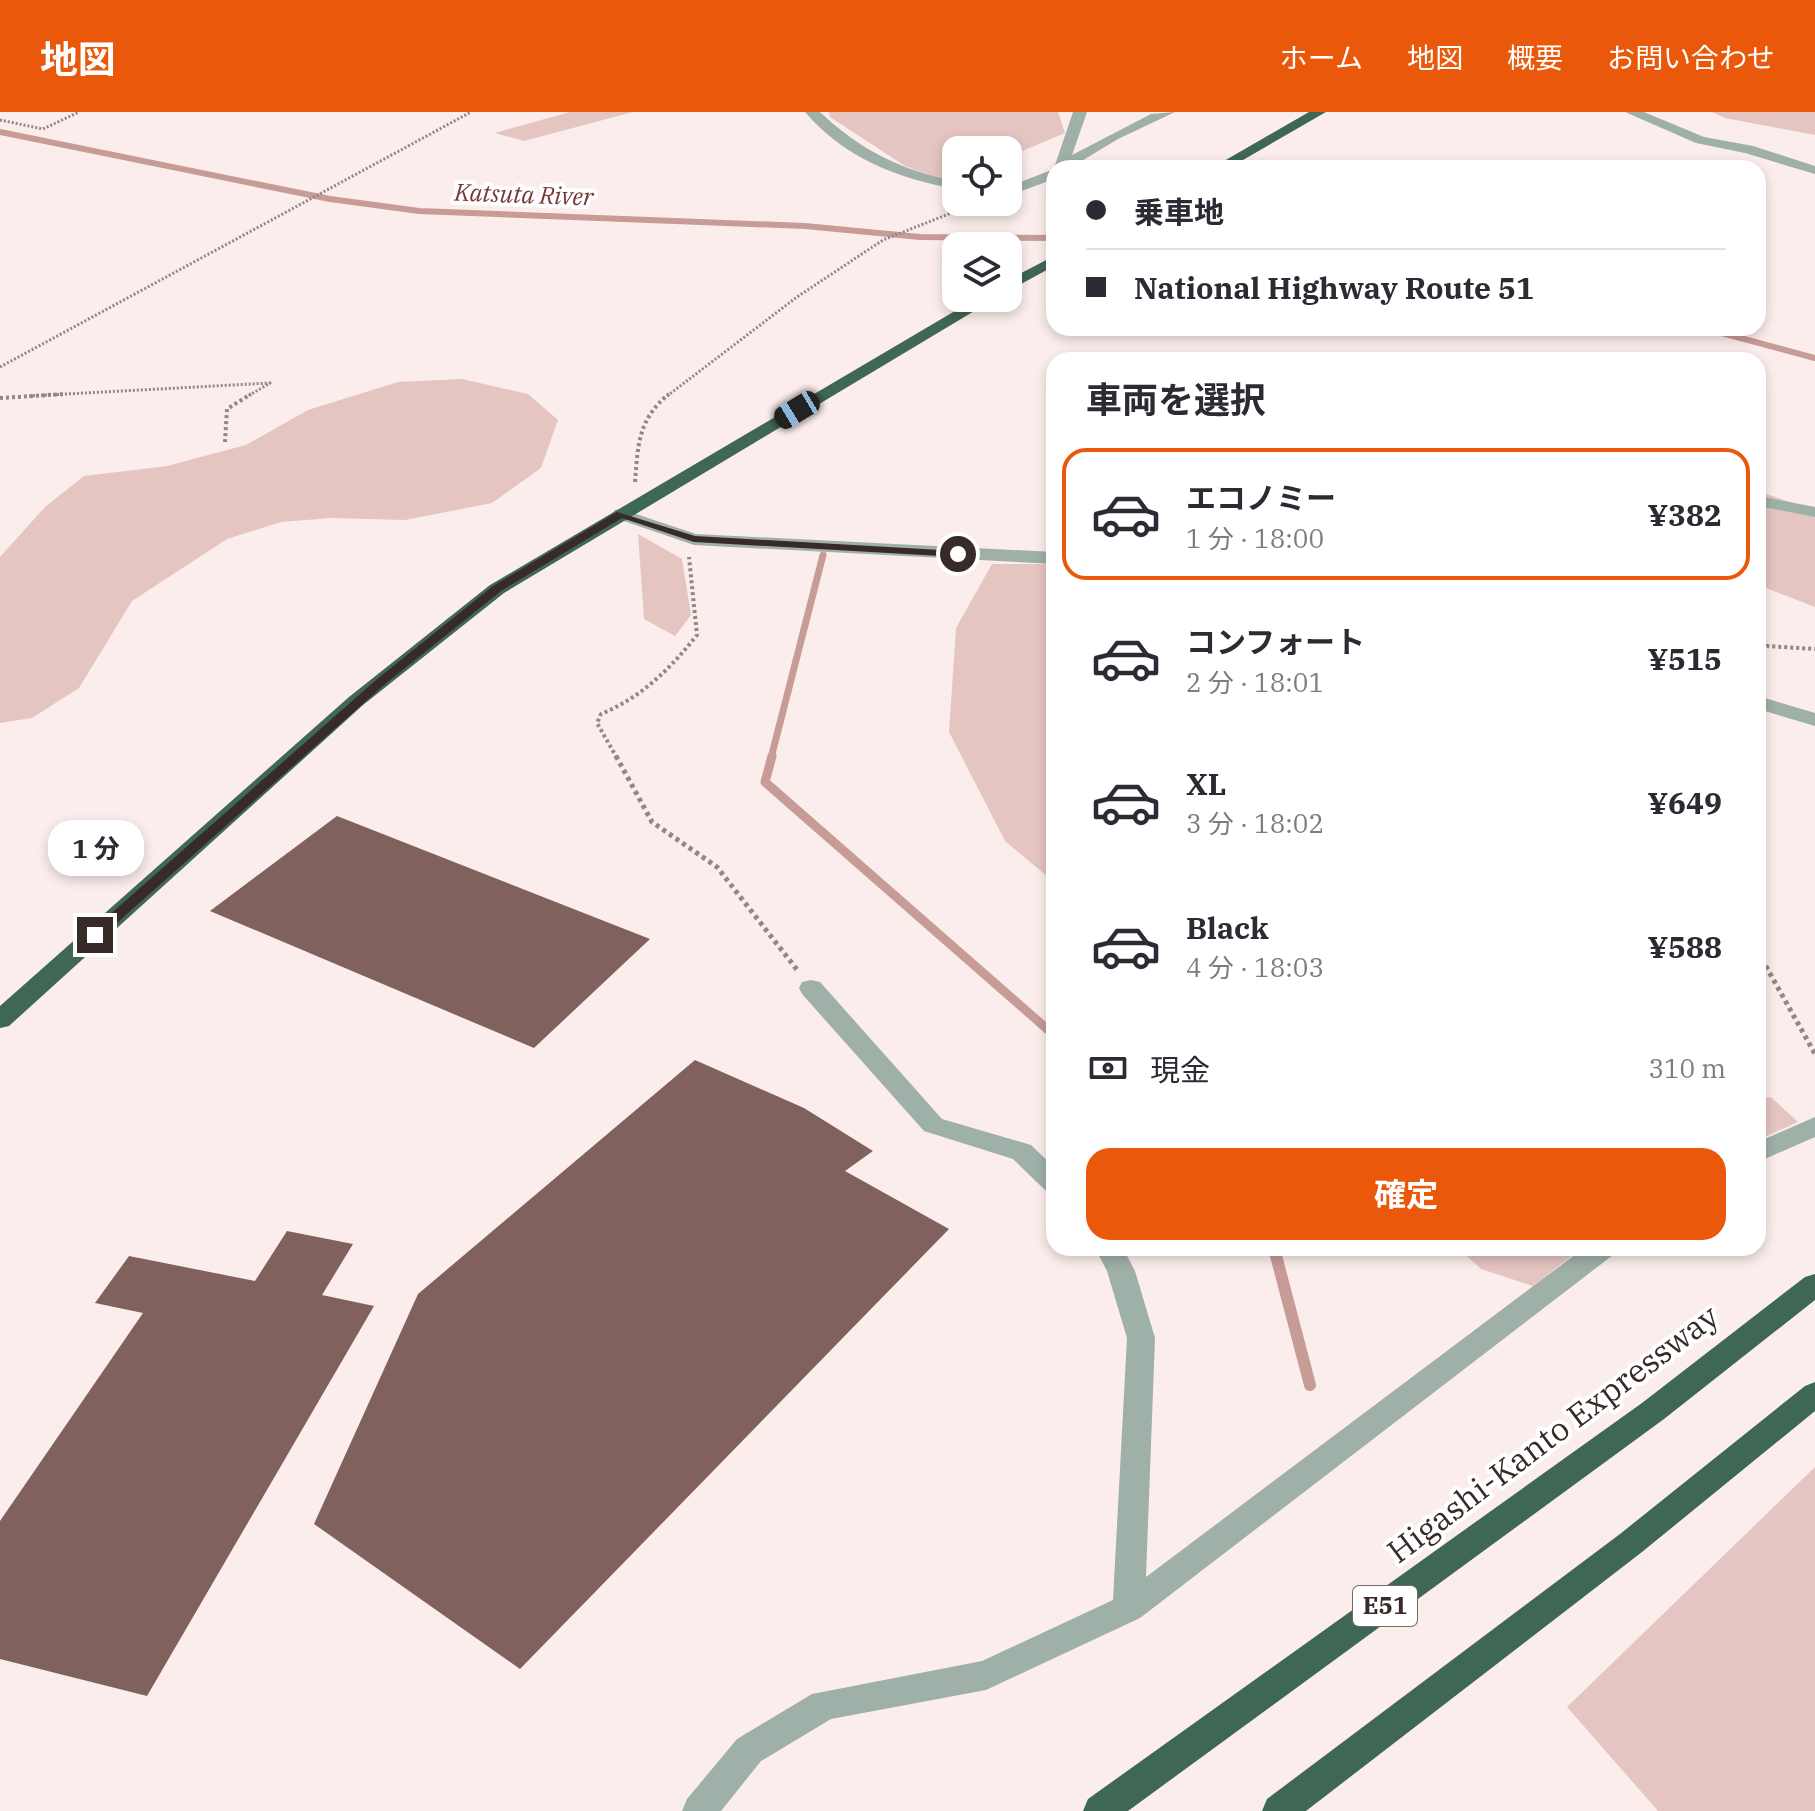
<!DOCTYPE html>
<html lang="ja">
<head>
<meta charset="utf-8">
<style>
	body { margin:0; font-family:"IBM Plex Serif","Noto Sans JP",serif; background:#f2f2f3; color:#2b2b33; height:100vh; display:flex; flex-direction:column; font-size:30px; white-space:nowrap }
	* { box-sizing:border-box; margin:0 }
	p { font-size:26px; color:#7c7c81 }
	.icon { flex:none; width:44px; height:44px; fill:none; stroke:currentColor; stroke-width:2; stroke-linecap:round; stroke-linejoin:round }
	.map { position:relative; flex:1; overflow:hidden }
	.side { position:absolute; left:1046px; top:240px; width:720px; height:904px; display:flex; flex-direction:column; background:#fff; border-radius:24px; box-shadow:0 4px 12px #0003 }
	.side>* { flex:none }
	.top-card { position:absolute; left:1046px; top:48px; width:720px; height:176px; border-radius:24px; box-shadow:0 4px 12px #0003; display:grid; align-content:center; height:176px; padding:0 40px; background:#fff }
	.fabs { position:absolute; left:942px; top:24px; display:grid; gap:16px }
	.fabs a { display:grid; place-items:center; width:80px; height:80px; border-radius:16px; background:#fff; box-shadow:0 4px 12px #0003; font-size:40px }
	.end { position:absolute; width:36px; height:36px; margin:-18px; border:10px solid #382a28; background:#fff; box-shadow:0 0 0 4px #fff }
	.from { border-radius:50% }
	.bubble { position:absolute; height:56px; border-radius:24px; background:#fff; box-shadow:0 4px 12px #0003; font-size:26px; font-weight:700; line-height:56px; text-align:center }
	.car { position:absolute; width:24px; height:48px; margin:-24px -12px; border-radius:10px; box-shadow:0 0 6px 2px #0007; background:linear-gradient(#222 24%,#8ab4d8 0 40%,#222 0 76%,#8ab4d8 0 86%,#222 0) }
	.top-card b { display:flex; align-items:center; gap:28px; height:76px; font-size:30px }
	.top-card b+b { border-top:2px solid #e1e1e2 }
	.top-card i { width:20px; height:20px; background:#2b2b33 }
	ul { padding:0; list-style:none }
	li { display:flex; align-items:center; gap:24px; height:132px; margin:0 16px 12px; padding:0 24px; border:4px solid transparent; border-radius:24px }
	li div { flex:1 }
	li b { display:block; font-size:30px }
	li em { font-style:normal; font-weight:700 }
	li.active { border-color:#ea580c }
	li>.icon { width:72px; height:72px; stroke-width:1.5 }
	h2 { padding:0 40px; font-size:36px; line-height:96px }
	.pay { display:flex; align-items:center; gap:20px; height:88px; padding:0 40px; font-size:30px }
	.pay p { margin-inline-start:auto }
	.primary-button { display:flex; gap:16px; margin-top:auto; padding:16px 40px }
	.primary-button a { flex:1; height:92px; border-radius:24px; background:#ea580c; color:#fff; font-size:32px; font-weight:700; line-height:92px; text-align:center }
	header { display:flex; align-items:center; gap:48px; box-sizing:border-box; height:112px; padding:0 40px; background:#ea580c; color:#fff }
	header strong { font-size:38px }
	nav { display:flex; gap:44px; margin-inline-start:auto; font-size:28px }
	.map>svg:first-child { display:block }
	.green { fill:#e5c5c1 }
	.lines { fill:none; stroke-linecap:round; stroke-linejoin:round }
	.stream-far3 { stroke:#c79b96; stroke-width:6 }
	.stream-far2 { stroke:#c79b96; stroke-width:7 }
	.stream-far1 { stroke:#c79b96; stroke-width:9 }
	.stream { stroke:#c79b96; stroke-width:12 }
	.building { fill:#80615d }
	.path-far2 { stroke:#948684; stroke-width:3; stroke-dasharray:2 2; stroke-linecap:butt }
	.path-far1 { stroke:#948684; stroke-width:4; stroke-dasharray:3 3; stroke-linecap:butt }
	.path { stroke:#948684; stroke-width:5; stroke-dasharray:4 4; stroke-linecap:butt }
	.minor { fill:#9eb0a7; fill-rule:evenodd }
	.highway { fill:#3f6755; fill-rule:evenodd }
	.route { fill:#382a28 }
	.labels { text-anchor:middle; stroke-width:8; stroke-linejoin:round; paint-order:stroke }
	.far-water-label { font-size:24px; font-style:italic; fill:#733833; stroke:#fff }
	.shield { fill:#fff; stroke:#746a68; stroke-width:2 }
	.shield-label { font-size:24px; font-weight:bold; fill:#382a28 }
	.near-street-label { font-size:32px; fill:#382a28; stroke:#fff }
</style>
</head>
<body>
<header>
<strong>地図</strong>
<nav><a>ホーム</a><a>地図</a><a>概要</a><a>お問い合わせ</a></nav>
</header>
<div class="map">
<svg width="1815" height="1699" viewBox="0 0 1815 1699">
	<rect width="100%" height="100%" fill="#fbedeb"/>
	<g class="green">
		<polygon points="570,0 633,0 524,29 495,21"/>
		<polygon points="829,0 1058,0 1065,21 1008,45 1008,38 956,38 956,67 948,70 905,54 830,5"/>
		<polygon points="1712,0 1815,0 1815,23 1725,6"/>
		<polygon points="462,267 528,282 558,308 541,356 492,391 405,408 331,406 281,410 227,427 132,489 79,576 32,606 0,611 0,445 45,395 84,364 167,354 246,333 308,298 398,270"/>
		<polygon points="1758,379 1815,399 1815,495 1758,473"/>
		<polygon points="638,422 682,447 691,503 675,524 644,507"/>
		<polygon points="992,452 1054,452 1054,770 1005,729 949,620 956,516"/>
		<polygon points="1771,985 1798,1010 1758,1028 1758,987"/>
		<polygon points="1458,1136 1582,1136 1533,1174 1481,1157"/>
		<polygon points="1815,1355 1815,1699 1658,1699 1567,1595"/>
	</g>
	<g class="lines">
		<g class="stream-far3">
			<polyline points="0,20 330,87 419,99 805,114 920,125 1054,126"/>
			<polyline points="1703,216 1815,246"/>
		</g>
		<polyline class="stream-far2" points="771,646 823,443"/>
		<polyline class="stream-far1" points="772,644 765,670 1054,923"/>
		<polyline class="stream" points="1274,1136 1310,1273"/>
	</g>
	<g class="building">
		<polygon points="337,704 650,827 534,936 210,799"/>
		<polygon points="695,948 804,996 873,1039 845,1059 949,1117 520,1557 314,1412 418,1182"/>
		<polygon points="287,1119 353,1132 322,1183 374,1194 147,1584 0,1547 0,1409 143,1201 95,1191 129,1144 255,1169"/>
	</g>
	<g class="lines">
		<g class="path-far2">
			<polyline points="0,8 43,17 79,0"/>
			<polyline points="0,255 471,0"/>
			<polyline points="29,284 270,271 248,284"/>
			<polyline points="667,284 797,185 883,128 979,90"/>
		</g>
		<g class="path-far1">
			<polyline points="0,286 65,282"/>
			<polyline points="225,330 227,297 251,282"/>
			<path d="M635 370C638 333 638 307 669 282"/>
			<polyline points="1758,543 1767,534 1815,537"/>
			<path d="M617 646 597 611 601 602C642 585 670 557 697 523L689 445"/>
		</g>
		<g class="path">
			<polyline points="616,644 652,710 717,755 798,859"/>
			<polyline points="1758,840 1815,942"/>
		</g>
		<g class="minor">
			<path d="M805 0H820C860 38 902 59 956 69V77C899 67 844 46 805 0Z"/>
			<polygon points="1073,0 1087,0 1072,43 1151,2 1175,0 1118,27 1070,56 1054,56"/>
			<polygon points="1625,0 1644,0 1704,25 1753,34 1815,54 1815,62 1745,41 1696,31"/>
			<polygon points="1054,57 1054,67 1008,84 1008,75"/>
			<polygon points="1758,384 1815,395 1815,405 1758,394"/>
			<polygon points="621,397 696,422 1054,440 1054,452 694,433 615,406 612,402 615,398"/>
			<polygon points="1758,584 1815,601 1815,614 1758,597"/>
			<polygon points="811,868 820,870 942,1007 1031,1033 1054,1055 1054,1081 1045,1078 1013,1047 924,1019 802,882 799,876 802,870"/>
			<polygon points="1815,1005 1815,1025 1758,1050 1758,1030"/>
			<polygon points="1095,1136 1123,1136 1135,1159 1155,1226 1146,1465 1584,1136 1617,1136 1613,1143 1140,1506 986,1578 831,1607 761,1649 721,1699 682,1699 687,1687 737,1627 812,1582 982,1549 1113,1488 1127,1226 1107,1159"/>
		</g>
		<g class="highway">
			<polygon points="1309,0 1326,0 1229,56 1212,56"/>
			<polygon points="1054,144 1054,154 1008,179 1008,168"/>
			<polygon points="977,186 996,186 504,481 363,593 9,914 0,916 0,894 349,585 490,473"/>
			<polygon points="1815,1162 1815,1188 1664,1307 1128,1699 1083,1699 1088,1687 1642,1291 1805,1165"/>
			<polygon points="1815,1270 1815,1299 1642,1440 1306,1699 1262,1699 1267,1687 1620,1422 1805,1274"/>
		</g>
	</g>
	<polygon class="route" points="617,400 695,424 958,439 963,442 958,445 694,430 622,406 501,479 384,573 100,826 90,826 90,820 376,568 493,474"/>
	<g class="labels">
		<g class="far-water-label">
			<text transform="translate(524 83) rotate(2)" y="8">Katsuta River</text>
		</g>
		<rect class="shield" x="1353" y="1474" width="64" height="40" rx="6"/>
		<g class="shield-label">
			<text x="1385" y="1502">E51</text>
		</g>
		<g class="near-street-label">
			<text transform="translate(1553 1322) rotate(-37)" y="11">Higashi-Kanto Expressway</text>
		</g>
	</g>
</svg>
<div class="fabs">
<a><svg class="icon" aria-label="locate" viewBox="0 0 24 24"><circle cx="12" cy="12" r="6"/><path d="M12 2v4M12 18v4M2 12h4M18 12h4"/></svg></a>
<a><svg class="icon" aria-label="layers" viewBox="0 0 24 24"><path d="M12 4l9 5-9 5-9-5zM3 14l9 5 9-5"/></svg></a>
</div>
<i class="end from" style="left:958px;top:442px"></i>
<i class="end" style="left:95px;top:823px"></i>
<div class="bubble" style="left:48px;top:708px;width:96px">1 分</div>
<i class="car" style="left:797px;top:298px;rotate:239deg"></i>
<div class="top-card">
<b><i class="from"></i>乗車地</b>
<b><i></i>National Highway Route 51</b>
</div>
<section class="side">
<h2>車両を選択</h2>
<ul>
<li class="active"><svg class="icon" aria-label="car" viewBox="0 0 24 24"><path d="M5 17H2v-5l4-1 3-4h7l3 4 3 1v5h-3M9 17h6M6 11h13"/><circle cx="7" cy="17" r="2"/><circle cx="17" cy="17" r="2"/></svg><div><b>エコノミー</b><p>1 分 · 18:00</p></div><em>¥382</em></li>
<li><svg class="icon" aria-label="car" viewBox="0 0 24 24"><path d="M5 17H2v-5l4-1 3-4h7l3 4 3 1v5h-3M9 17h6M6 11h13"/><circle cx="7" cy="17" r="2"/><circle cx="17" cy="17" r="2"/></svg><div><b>コンフォート</b><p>2 分 · 18:01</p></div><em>¥515</em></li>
<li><svg class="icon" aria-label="car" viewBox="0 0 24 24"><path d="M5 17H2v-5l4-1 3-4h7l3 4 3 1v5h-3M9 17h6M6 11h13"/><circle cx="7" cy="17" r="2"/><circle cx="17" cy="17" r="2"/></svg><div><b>XL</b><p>3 分 · 18:02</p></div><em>¥649</em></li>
<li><svg class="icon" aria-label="car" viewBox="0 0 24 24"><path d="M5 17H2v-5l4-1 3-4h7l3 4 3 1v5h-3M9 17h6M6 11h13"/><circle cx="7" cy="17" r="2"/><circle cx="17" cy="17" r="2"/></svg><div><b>Black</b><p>4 分 · 18:03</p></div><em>¥588</em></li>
</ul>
<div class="pay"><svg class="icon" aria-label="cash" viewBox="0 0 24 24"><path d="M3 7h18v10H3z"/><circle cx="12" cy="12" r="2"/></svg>現金<p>310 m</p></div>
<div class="primary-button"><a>確定</a></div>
</section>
</div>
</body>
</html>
